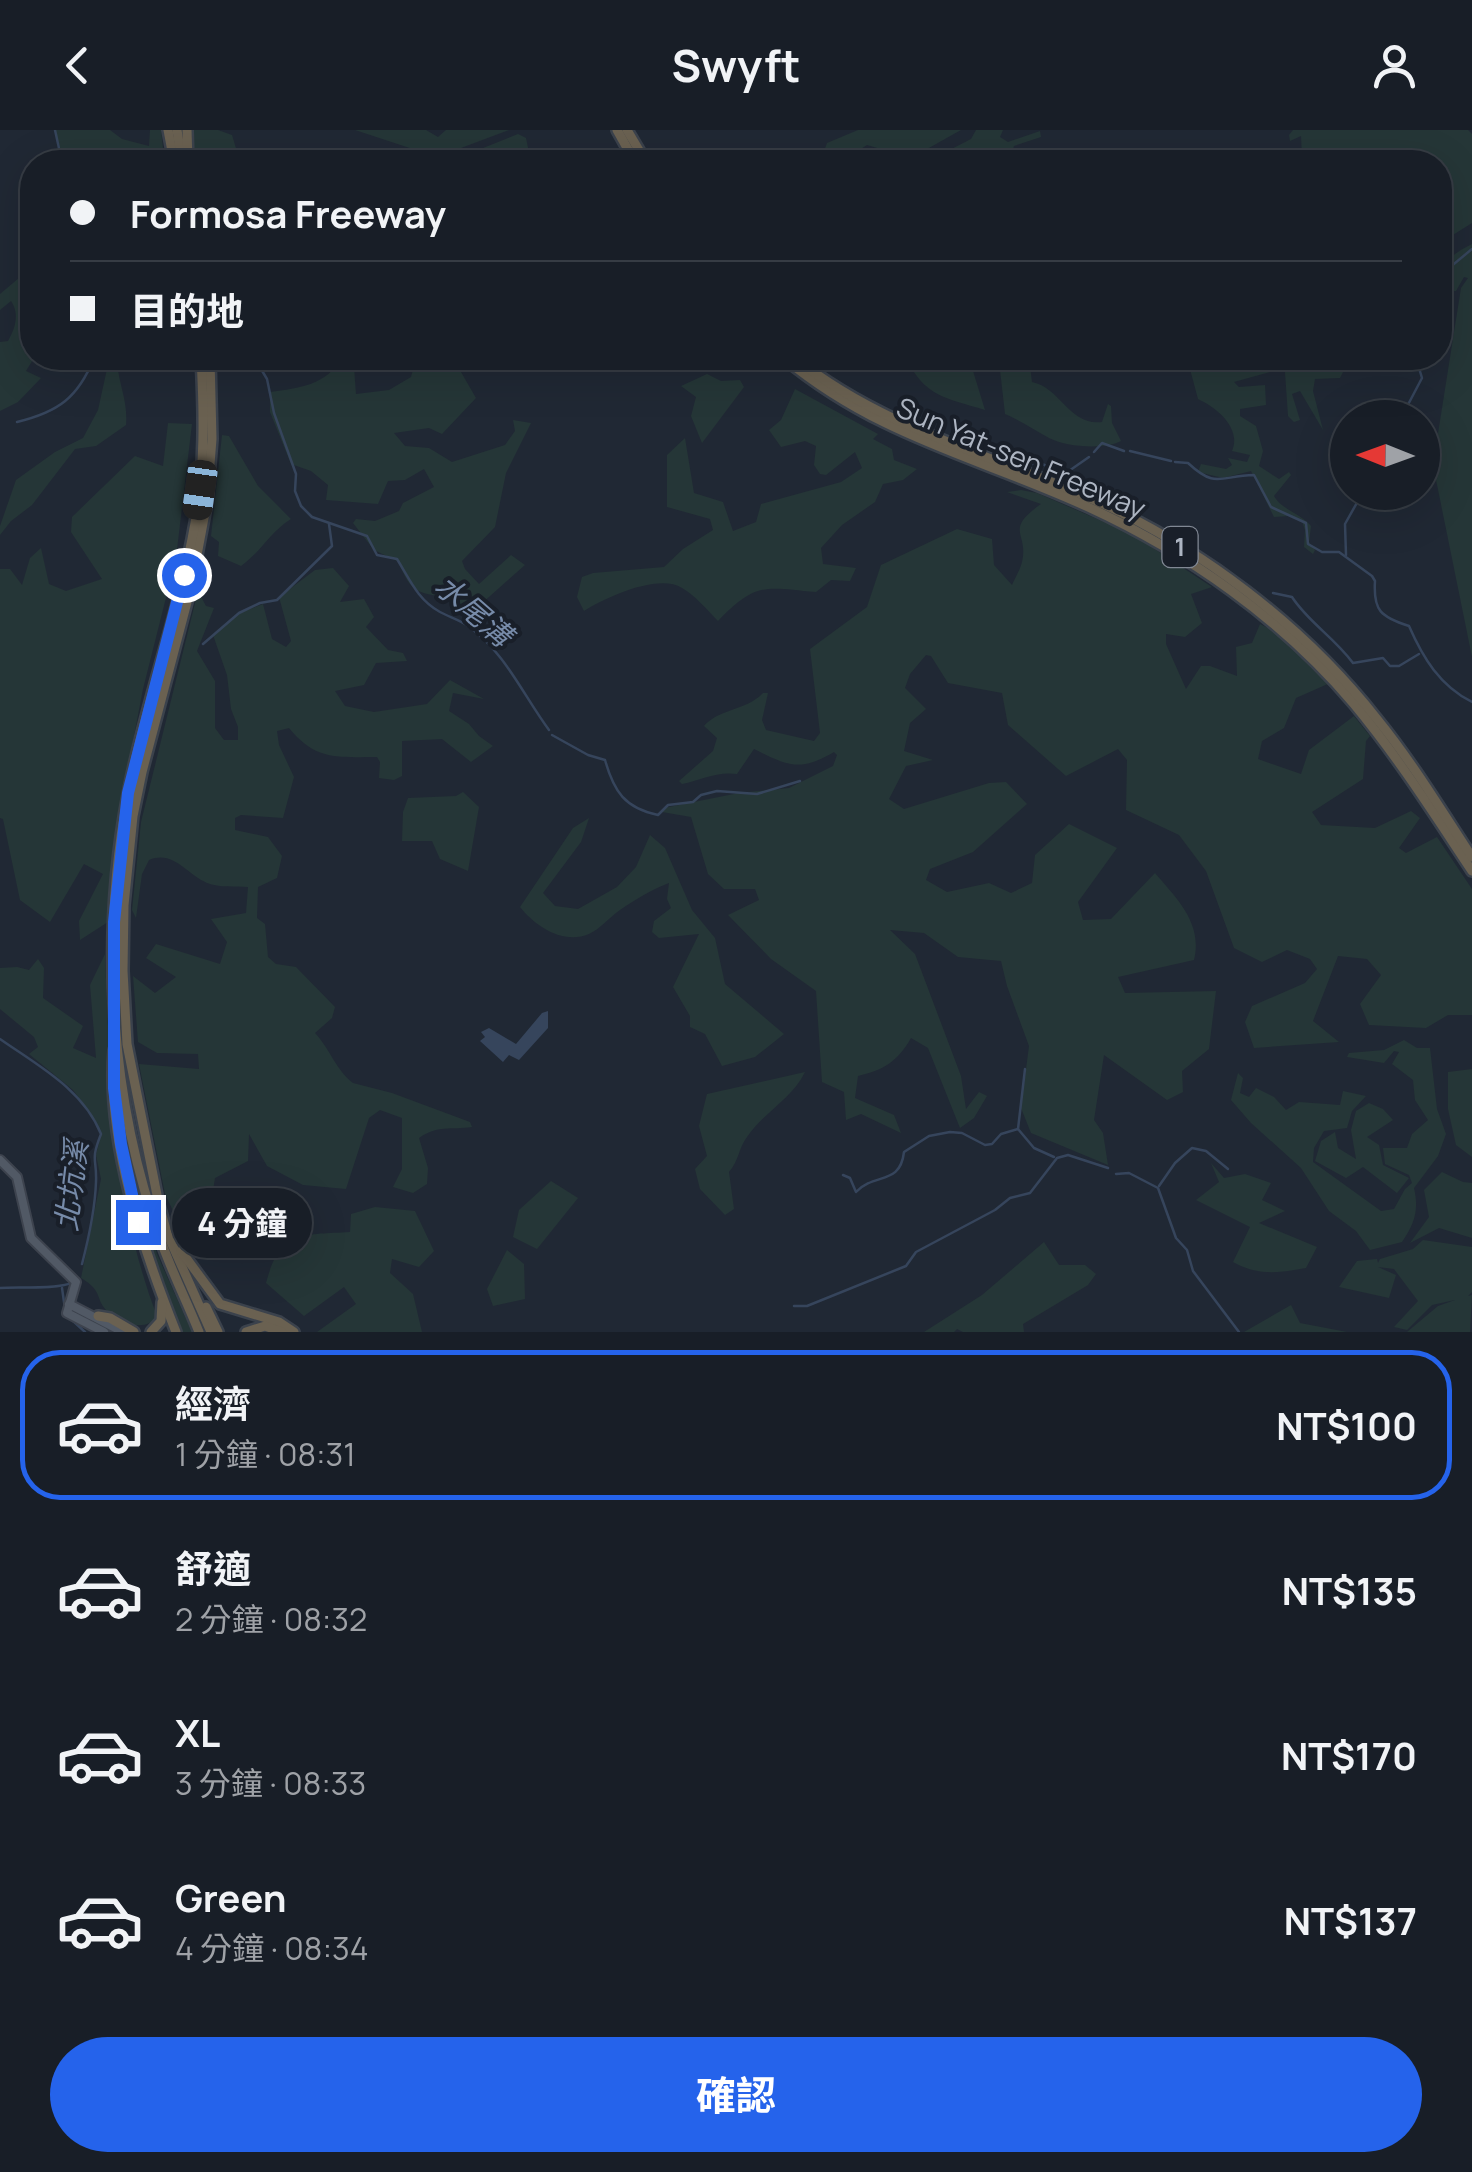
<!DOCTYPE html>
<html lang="zh-TW">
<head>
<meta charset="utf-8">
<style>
	body { margin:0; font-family:Manrope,"Noto Sans TC",sans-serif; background:#252b33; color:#f1f3f6; height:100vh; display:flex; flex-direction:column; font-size:38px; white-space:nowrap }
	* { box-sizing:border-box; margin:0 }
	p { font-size:32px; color:#9fa2a7 }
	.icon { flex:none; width:55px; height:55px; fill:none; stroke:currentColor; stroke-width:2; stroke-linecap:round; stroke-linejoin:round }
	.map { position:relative; height:1202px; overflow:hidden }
	.details { display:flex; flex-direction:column; background:#181e27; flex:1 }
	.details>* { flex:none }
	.top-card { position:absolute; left:20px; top:20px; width:1432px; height:220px; border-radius:40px; box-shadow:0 10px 40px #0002,0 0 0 2px #363c44; display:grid; align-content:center; height:220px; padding:0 50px; background:#181e27 }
	.needle { width:65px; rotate:271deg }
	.fabs { position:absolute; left:1330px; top:270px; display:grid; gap:20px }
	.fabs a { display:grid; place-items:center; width:110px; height:110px; border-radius:50%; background:#181e27; box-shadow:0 10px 40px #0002,0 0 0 2px #363c44; font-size:50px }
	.end { position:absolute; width:45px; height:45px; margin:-22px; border:12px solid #2563eb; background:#fff; box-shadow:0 0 0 5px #fff }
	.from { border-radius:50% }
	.bubble { position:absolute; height:70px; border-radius:35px; background:#181e27; box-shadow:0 10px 40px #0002,0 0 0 2px #363c44; font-size:32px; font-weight:700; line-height:70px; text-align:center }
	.car { position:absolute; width:30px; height:60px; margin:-30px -15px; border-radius:12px; box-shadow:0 0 8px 2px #0007; background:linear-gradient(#222 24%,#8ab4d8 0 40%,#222 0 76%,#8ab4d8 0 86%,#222 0) }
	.top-card b { display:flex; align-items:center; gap:35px; height:95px; font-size:38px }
	.top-card b+b { border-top:2px solid #363c44 }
	.top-card i { width:25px; height:25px; background:#f1f3f6 }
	ul { padding:18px 0 0; list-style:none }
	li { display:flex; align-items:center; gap:30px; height:150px; margin:0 20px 15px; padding:0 30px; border:5px solid transparent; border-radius:40px }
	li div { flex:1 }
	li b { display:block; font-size:38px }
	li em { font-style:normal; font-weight:700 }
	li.current { border-color:#2563eb }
	li>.icon { width:90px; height:90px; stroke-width:1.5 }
	.action { display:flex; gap:20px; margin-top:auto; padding:20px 50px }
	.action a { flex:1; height:115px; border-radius:60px; background:#2563eb; color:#fff; font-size:40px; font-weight:700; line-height:115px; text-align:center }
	header { display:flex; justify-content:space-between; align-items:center; height:130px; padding:0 50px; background:#181e27; font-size:45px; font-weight:700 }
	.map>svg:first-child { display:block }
	.green { fill:#253637 }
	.water { fill:#36455c }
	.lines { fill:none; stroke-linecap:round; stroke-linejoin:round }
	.stream { stroke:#36455c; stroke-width:2.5 }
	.major-casing { stroke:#3d434e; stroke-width:12 }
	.highway-casing { stroke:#3b424c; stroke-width:14 }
	.major { stroke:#515965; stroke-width:8 }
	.highway { stroke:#6a6151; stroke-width:9 }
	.route { stroke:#2563eb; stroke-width:12 }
	.labels { text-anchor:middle; stroke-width:8; stroke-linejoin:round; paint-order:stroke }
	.shield { fill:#191f29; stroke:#818894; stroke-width:2.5 }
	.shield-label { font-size:25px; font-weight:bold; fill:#adb5c2 }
	.street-label { font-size:28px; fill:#adb5c2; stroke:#191f29 }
	.water-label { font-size:30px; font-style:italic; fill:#778ba9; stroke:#191f29 }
</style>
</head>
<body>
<header><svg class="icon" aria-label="back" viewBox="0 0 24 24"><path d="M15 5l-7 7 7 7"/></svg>Swyft<svg class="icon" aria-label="person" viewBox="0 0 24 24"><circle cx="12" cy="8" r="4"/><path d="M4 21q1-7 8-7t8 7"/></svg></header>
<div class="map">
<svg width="1472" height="1202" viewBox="0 0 1472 1202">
	<rect width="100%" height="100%" fill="#202834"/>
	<g class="green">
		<polygon points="55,0 110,0 122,9 149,16 150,0 161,0 164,27 135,25 137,32 64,32"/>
		<polygon points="194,0 218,0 232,5 238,25 247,32 210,32 209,26 194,25"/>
		<polygon points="355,0 426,0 438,7 446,0 509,0 437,27"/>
		<polygon points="858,0 961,0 911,28 867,15 840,32 820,32 827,13"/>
		<polygon points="976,0 1003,0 1000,7 1008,12 1040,1 1041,7 1014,16 1011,25 1036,32 926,32 971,9"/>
		<polygon points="1293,0 1468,0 1472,4 1472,93 1440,113 1440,32 1307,32 1302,27 1301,6 1290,11 1289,5"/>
		<polygon points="518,4 526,8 531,32 487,30 448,32"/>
		<path d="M1472 114V527L1433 335 1461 158 1468 148 1464 147 1456 161H1443C1433 137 1452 124 1472 114Z"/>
		<path d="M32 137 34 228 26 241 41 248 18 272 0 281V212L8 211C15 199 20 184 11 171L0 180V164Z"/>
		<path d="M342 228 354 237 356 264 389 260 411 247 414 236 398 228H461V242L476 268 442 304 429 298 394 303 405 316 429 318 452 332 505 315 515 301 513 290 531 293 506 343 495 397 462 431 465 439 479 454 511 425 525 435 471 483 459 478 451 467C420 464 410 464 399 432L374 420 353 393 356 389 375 391 399 381 403 373 434 357 424 339 405 350 388 351 378 374 326 370 328 355 311 341 291 334 270 282V262C300 258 326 255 342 228Z"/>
		<path d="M906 228H969L985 280C946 268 925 267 906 228Z"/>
		<path d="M992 228H1029L1032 252C1061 258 1069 296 1102 292L1108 274 1111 276 1112 293 1121 311C1104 320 1066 317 1049 308 1034 300 1021 291 1005 284L1000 240Z"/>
		<path d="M1187 228H1272L1270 242 1234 252 1239 257 1265 255 1266 275 1240 279V286L1256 296 1263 321 1259 336 1279 349 1289 342 1291 345 1274 366C1282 380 1300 383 1311 396L1309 412 1315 420 1313 424 1304 417 1305 400 1302 391 1289 386 1274 387 1251 341 1223 348 1198 342 1201 334 1226 339 1232 335 1228 328 1247 332 1250 325 1232 321C1242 298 1216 277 1198 269Z"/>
		<polygon points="1284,228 1344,228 1347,234 1340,248 1315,249 1313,261 1323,300 1300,261 1292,264 1300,290 1294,292 1288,286"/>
		<path d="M111 233 117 234C120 257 128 273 126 295L96 316 75 319 32 375 11 391 0 405V396L16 350 55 322 83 308 98 280 107 239Z"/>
		<polygon points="707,244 721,251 740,250 744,257 702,313 691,286 696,267 681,256"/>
		<path d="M795 259 878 304 873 309 892 319 894 330 917 339 903 350 883 354 875 372 842 395 821 418 823 434 856 438 850 451 831 450 816 462C764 457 756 452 718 491 707 480 696 466 682 458 658 443 605 468 584 481L577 467 582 447 593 443 664 437 683 419 713 400 710 389 667 377V325L685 308 694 363 723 372 733 401 756 392 761 374 841 352 862 338 855 322 826 345 820 344 814 335 816 316 805 311 781 317 769 300 781 290Z"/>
		<polygon points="168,293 192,294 176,428 143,559 117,695 108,792 80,810 79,791 103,744 84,734 50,792 20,770 3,689 0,688 0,439 10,439 22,455 30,428 41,418 49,454 66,461 102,449 71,402 72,387 135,326 163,336"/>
		<path d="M222 305 229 306 258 356 291 389C269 403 263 420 241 436L218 426 219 412 211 406Z"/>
		<path d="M1021 360 1037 363 1132 404 1212 457 1191 464 1202 493 1185 507 1166 504V514L1186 559 1201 536H1210L1237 546 1236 517 1252 513 1260 494 1274 501 1330 553 1296 568 1284 598 1262 611 1258 629 1301 644 1309 620 1354 586 1370 606 1366 611 1363 649 1312 682 1321 695 1375 698 1411 681 1420 688 1399 718 1406 723 1437 707 1472 759V885H1448L1426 898 1369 895 1360 874 1381 845 1367 829 1338 826 1313 891 1339 912 1254 918 1245 892 1252 876 1305 853 1317 839 1310 829 1287 820 1262 832 1234 818 1206 741 1179 705 1126 680 1127 630 1118 619 1066 646 1008 595 1002 563 948 553 931 526 926 525 910 544 905 558 926 579 910 593 904 621 933 630 906 636 889 669 904 679 989 653 1006 652 1027 674 973 722 930 739 926 750 947 762 989 753 1011 763 1032 753 1035 725 1069 694 1117 718 1078 772 1083 790 1111 789 1155 743C1177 769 1203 793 1194 830L1118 847 1125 863 1216 861 1209 919 1182 941 1183 962 1167 970 1104 925 1094 990 1103 1003 1108 1035 1031 1003 1021 978 1029 916 1007 856 1001 831 958 827 924 803 890 800 915 824 961 946 966 979 979 962 987 966 974 988 960 998 928 918 911 908C898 931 884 940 858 946L855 968 894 985 901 1003 861 984 846 990 844 962 822 952 816 861 771 829 728 785 759 770 755 759H724L708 744 691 687 662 682 664 678 739 663 789 658 833 636 837 625 834 622C800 642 788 636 754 619L737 644C717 641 701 650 682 654L679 651 713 621 717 608 704 596C720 578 746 581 763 563H768L762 590 766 600 814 611 820 603 810 519 867 477 881 435 957 399 992 409 994 435 1012 455C1015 448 1020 440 1022 432 1029 402 1003 401 1041 374L1007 362Z"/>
		<path d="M333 438 349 456 340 472 364 469 374 487 366 497 388 520 403 523 407 531 376 533 364 555 335 561 345 576 374 582 427 574 450 550 484 569 453 563 449 581 469 594 479 606 493 616 471 632 442 609 402 611V646L394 650 379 648 380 632 377 627C337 627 316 631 289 598L277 601 279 615 294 647 283 688 241 685 235 688V700L268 707 282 726 277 748 258 757 257 788 265 794 268 827 276 834 296 837 335 877 332 888 315 903C330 919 336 940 353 953L392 963 470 992 472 997C451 1000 437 995 419 1008L428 1038 427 1054 413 1063 393 1057 402 1039V988L380 980 369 988 346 1059 303 1055 267 1036 249 1004 248 1031 215 1048 209 1085 182 1100 165 1064 139 934 199 939 198 924 157 923 138 912 133 846 155 863 176 847 146 828 156 814 220 834 227 812 211 789 246 783 248 757C236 756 219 758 207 753 186 744 174 720 149 730L142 744 136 788 132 780 141 692 198 461 206 476 214 478 197 521 215 551V598L224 610H238V597L231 579 227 545 213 505 237 484 263 474 272 509 286 517 291 511 279 467 315 440Z"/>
		<polygon points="463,662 479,677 468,741 440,729 432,711 402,711 403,682 408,668 456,666"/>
		<path d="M589 688 581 712 543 763 555 776 578 779 617 757 636 737 650 705 665 718 692 780 715 808 725 854 784 904 755 927 722 936 705 904 690 897V886L673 857 699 804 659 808 652 802 654 791 671 778 667 769 669 753C653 759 634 770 620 780 610 787 600 799 589 804 563 815 535 796 520 777L573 698Z"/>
		<path d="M105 824C110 945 113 1072 157 1186 148 1202 120 1195 107 1181 94 1167 104 1162 81 1148L101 1049 96 1025 101 1005 91 984 73 960 29 924 38 917 34 907 0 879V838L17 837 29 840 38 829 44 838 43 868 83 896 73 918 96 928 90 855Z"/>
		<path d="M1404 910 1417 918H1430L1437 979 1446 1004 1438 1026 1414 1058C1419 1080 1415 1093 1402 1112L1370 1120 1356 1101 1329 1081 1301 1038 1251 993 1231 970 1238 943 1243 948 1240 963 1249 967 1256 958 1274 967 1286 980 1299 972 1340 975 1343 961 1366 966 1352 981 1347 998 1324 1001 1314 1018 1313 1032 1381 1081 1394 1079 1405 1059 1412 1053 1409 1045 1385 1034 1383 1018H1407L1412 1004 1428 990 1415 970 1413 950 1392 934 1399 922 1394 921 1384 933 1347 927 1349 923 1384 920Z"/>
		<polygon points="1472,939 1472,1027 1456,1015 1448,979 1448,942"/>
		<path d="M805 942C792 969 764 982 747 1007 738 1019 739 1031 729 1042L734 1079 725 1085 700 1059 695 1039 707 1026 699 996 707 964Z"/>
		<polygon points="1369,973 1383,979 1393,990 1367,1007 1379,1015 1383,1035 1409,1048 1397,1063 1363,1037 1346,1048 1315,1031 1321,1011 1335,1002 1338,1018 1356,1029 1351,1000 1356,981"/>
		<path d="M132 1033 157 1124 192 1202H180C158 1148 139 1092 128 1035Z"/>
		<path d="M1211 1033 1224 1048 1245 1044 1271 1053 1262 1070 1285 1081 1259 1093 1317 1117 1306 1138C1279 1143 1258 1146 1233 1132L1250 1097 1196 1070 1219 1052Z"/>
		<polygon points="1442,1042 1463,1052 1472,1053 1472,1108 1439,1098 1410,1113 1429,1087 1424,1060"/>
		<polygon points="551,1051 578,1068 537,1119 513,1107 519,1080"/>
		<path d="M375 1077 415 1081 434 1121 419 1137 392 1129 390 1143 413 1164 422 1202H317L356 1174 344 1157 304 1186 266 1153C280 1100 301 1105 350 1102L351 1084Z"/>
		<polygon points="1423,1110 1472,1117 1472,1162 1468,1166 1472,1165 1470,1202 1407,1202 1438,1176 1455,1170 1432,1175 1407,1200 1394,1197 1418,1171 1394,1139 1378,1137 1396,1145 1389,1168 1339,1157 1357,1131 1377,1129 1378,1133 1380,1129 1413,1119"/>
		<polygon points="1044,1112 1059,1135 1085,1135 1096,1144 1088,1155 1023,1194 1024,1202 963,1202 957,1199 954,1202 924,1202 982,1165"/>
		<polygon points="507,1120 524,1134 525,1169 493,1176 487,1159"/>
		<polygon points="1291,1175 1300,1193 1347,1202 1244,1202"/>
	</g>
	<polygon class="water" points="548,881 548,898 519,930 509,925 503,932 480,911 485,907 481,902 489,898 516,914 542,883"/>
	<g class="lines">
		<g class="stream">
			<polyline points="55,0 62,32"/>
			<polyline points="1440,155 1443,143 1472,119"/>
			<path d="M240 228 258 234 267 249 274 283 296 344 295 361 301 376 312 387 367 406 377 425 397 429C410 450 418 470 440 482 449 487 460 490 468 496 505 522 523 565 549 600"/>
			<path d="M261 238C273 233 282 234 295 228"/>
			<polyline points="1401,288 1422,248 1416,228"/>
			<path d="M17 292C58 282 78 268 94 228"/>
			<polyline points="1130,321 1171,331"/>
			<polyline points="1094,322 1102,313 1124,321"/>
			<path d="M1175 332 1188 333C1216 359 1219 346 1254 345L1271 377 1306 393 1308 414 1322 422H1339L1372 446 1375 451C1373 481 1381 487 1409 496 1423 528 1440 556 1472 572"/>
			<polyline points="1033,334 1039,333 1066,343 1089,327"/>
			<polyline points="1346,425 1345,394 1363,362"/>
			<path d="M1273 463 1292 467C1309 493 1333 506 1353 533L1383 528 1390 536H1399L1419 524"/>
			<polyline points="203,514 239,483 260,473 277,470 332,416 329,394"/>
			<path d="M552 605 588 625 605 630C614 662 625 678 658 685L668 675 693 672 701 665 717 661 757 664 800 651"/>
			<path d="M0 909C37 935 83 959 101 1004 90 1032 97 1027 96 1052 95 1080 89 1107 82 1134"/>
			<polyline points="1025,939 1018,999 1034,1018 1054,1027"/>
			<polyline points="1116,1044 1129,1043 1158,1058 1176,1108 1187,1120 1193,1141 1239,1202"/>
			<path d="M843 1045 850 1048 856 1062C875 1042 900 1056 904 1022L929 1006 950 1002 962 1003 985 1015 992 1014 1001 1004 1018 999"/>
			<polyline points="1159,1056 1175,1033 1192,1018 1206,1021 1228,1039"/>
			<path d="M0 1158C17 1157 60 1159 71 1153"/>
			<polyline points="62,1158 65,1179"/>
			<polyline points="794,1176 807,1176 906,1136 916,1122 995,1080 1010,1068 1030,1063 1057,1028 1068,1025 1108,1038"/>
			<polyline points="72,1190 85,1202"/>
		</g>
		<defs>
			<g id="major">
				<polyline points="0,1030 17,1047 31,1108 76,1152 67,1183 104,1202"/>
				<polyline points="69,1174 123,1202"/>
			</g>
			<g id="highway">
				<polyline points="168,0 174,32"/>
				<polyline points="177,0 182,32"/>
				<polyline points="187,0 188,32"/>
				<polyline points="617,0 635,32"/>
				<polyline points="627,0 646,32"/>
				<polyline points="210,228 212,309 207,372 191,457 142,642 133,686 124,775 123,841 127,914 159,1075 167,1103 211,1202"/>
				<path d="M784 228C879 307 979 327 1088 377 1188 423 1282 489 1354 574 1398 627 1434 684 1472 741"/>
				<path d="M795 228C882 298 989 324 1090 368 1199 416 1303 495 1377 589 1412 632 1441 680 1472 727"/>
				<path d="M114 920C106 1010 143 1119 176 1202"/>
				<polyline points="181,1121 220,1174 279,1192 294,1202"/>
				<polyline points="206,1177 218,1202"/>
				<polyline points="98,1186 110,1188 134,1202"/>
				<polyline points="151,1202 161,1191 162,1172"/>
				<path d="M199 1202C187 1172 172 1142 161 1111 110 971 100 811 128 664 145 573 179 485 195 393 205 338 204 283 201 228"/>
				<polyline points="246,1202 265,1196 282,1202"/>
			</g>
		</defs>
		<use href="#major" class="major-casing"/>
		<use href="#highway" class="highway-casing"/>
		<use href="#major" class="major"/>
		<use href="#highway" class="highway"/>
	</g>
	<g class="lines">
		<polyline class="route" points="138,1092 121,1014 114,958 114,792 128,663 184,445"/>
	</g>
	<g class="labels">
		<rect class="shield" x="1162.5" y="397" width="35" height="40" rx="8"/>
		<g class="shield-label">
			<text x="1180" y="426">1</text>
		</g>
		<g class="street-label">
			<text transform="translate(1021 328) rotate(23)" y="10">Sun Yat-sen Freeway</text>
		</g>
		<g class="water-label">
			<text transform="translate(473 481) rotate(41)" y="10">水尾溝</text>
			<text transform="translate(72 1056) rotate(-83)" y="10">北坑溪</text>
		</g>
	</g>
</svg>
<div class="fabs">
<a><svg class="needle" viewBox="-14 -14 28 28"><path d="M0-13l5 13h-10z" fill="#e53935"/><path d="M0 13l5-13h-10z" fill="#9fa2a7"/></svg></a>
</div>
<i class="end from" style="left:184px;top:445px"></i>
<i class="end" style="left:138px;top:1092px"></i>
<div class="bubble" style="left:172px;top:1058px;width:140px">4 分鐘</div>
<i class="car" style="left:200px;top:360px;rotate:188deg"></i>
<div class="top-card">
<b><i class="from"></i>Formosa Freeway</b>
<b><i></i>目的地</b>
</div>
</div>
<section class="details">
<ul>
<li class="current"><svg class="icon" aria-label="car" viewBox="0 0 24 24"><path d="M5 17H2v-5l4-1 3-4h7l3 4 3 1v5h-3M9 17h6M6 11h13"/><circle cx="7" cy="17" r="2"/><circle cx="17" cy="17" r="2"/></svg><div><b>經濟</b><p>1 分鐘 · 08:31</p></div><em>NT$100</em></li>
<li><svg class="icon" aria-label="car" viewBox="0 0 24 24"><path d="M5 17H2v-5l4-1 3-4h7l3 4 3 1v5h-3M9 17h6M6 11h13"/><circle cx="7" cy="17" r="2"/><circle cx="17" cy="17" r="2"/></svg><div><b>舒適</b><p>2 分鐘 · 08:32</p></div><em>NT$135</em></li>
<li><svg class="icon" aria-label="car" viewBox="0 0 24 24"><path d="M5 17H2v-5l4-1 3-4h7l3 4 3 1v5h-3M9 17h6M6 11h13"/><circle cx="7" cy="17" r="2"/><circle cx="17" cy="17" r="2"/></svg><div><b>XL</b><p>3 分鐘 · 08:33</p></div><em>NT$170</em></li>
<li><svg class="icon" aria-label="car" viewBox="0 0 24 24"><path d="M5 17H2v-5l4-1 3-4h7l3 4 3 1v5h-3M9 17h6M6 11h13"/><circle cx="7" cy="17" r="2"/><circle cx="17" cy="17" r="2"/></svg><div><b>Green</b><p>4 分鐘 · 08:34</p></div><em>NT$137</em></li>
</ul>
<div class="action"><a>確認</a></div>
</section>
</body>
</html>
